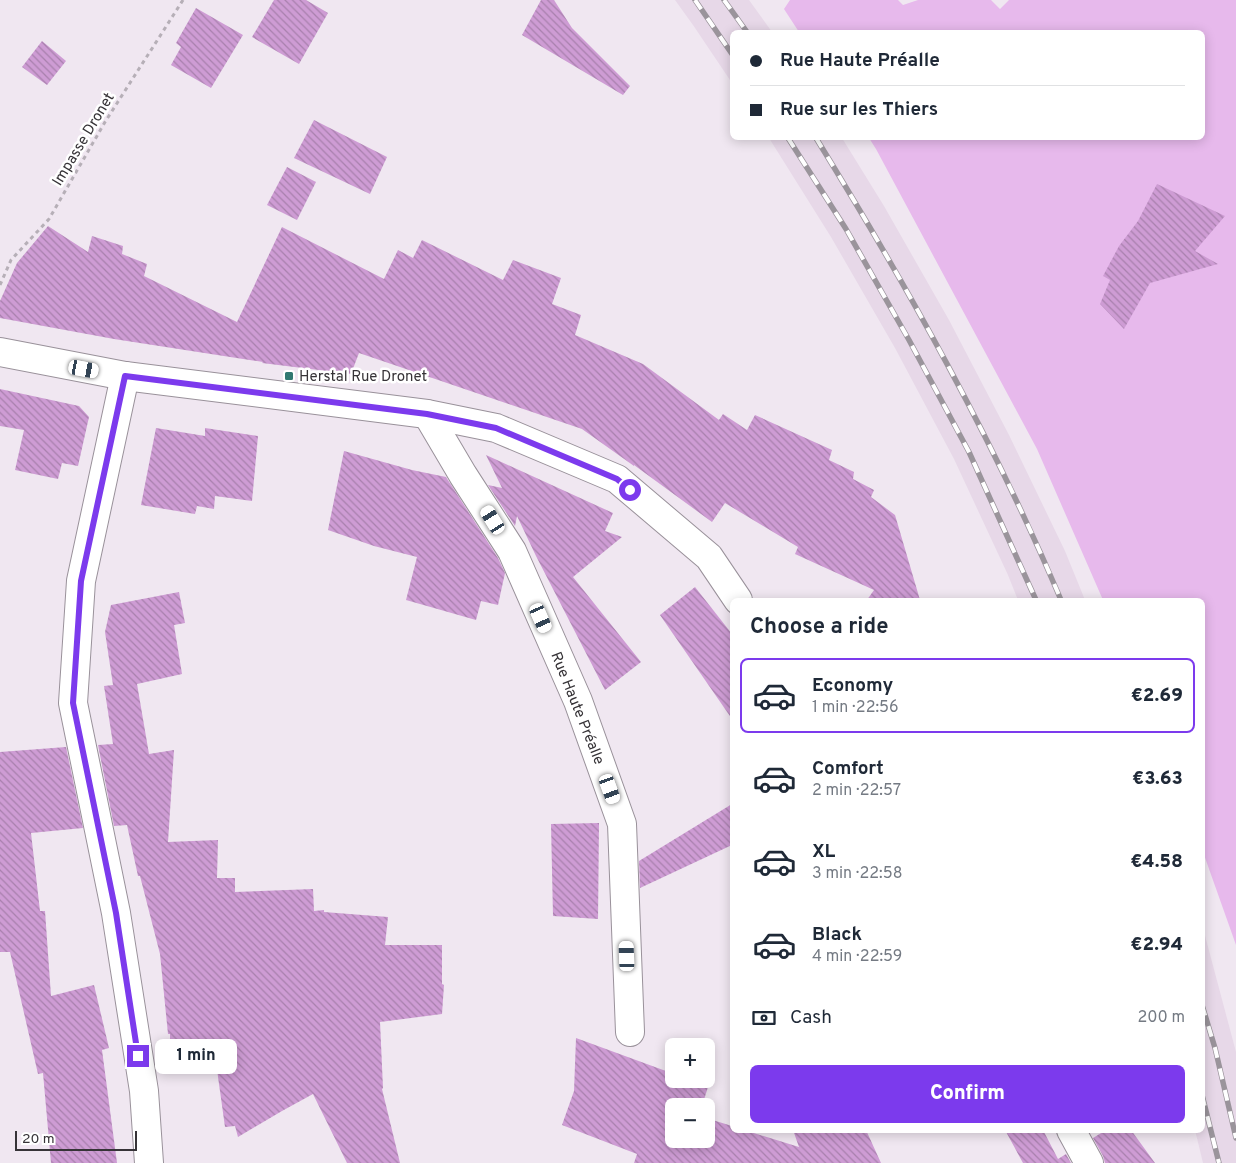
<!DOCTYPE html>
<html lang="en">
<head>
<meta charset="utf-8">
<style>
	body { margin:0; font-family:Overpass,sans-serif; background:#f2f2f3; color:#1f2937; height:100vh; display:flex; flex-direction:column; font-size:19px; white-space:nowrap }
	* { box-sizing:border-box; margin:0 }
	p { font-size:16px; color:#747a83 }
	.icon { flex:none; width:28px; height:28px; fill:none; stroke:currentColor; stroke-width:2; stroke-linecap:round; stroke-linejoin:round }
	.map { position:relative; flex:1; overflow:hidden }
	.details { position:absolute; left:730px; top:598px; width:475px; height:535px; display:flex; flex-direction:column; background:#fff; border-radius:8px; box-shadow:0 2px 12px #0003 }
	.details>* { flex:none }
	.top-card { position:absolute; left:730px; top:30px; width:475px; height:110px; border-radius:8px; box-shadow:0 2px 12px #0003; display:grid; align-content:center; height:110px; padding:0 20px; background:#fff }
	.fabs { position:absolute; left:665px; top:1038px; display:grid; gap:10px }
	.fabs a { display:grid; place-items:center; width:50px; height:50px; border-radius:8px; background:#fff; box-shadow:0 2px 12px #0003; font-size:25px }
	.scale { position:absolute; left:15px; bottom:12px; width:122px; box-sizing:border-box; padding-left:5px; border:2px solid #363337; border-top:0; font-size:14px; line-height:18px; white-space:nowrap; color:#363337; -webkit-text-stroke:4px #fff; paint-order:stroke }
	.end { position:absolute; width:22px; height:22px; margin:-11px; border:6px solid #7c3aed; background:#fff; box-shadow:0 0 0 2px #fff }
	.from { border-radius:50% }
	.bubble { position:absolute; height:35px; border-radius:8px; background:#fff; box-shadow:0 2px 12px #0003; font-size:16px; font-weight:800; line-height:35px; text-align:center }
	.car { position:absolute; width:15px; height:30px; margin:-15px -8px; border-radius:6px; box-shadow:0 0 4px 1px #0007; background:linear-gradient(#fff 24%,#345 0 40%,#fff 0 76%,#345 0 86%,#fff 0) }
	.top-card b { display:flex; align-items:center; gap:18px; height:48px; font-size:19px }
	.top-card b+b { border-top:1px solid #e0e1e3 }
	.top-card i { width:12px; height:12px; background:#1f2937 }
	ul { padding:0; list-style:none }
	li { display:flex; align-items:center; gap:15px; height:75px; margin:0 10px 8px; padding:0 10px; border:2px solid transparent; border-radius:8px }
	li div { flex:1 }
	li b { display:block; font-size:19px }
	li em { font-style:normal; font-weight:800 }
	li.current { border-color:#7c3aed }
	li>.icon { width:45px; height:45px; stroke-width:1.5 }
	h2 { padding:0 20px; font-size:22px; line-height:60px }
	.pay { display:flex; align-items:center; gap:12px; height:55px; padding:0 20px; font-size:19px }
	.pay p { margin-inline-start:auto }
	.primary-button { display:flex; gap:10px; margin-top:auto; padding:10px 20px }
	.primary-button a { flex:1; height:58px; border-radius:8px; background:#7c3aed; color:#fff; font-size:20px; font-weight:800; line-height:58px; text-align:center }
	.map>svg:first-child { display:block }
	.built { fill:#e7d8e8 }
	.grass { fill:#e7b9ec }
	.building { fill:url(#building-back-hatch) }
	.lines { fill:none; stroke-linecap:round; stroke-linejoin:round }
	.minor-casing { stroke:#99919a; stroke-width:30 }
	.path { stroke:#b6afb7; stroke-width:3; stroke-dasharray:4 4; stroke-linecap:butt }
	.minor { stroke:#fff; stroke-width:28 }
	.rail-casing { stroke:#9a949b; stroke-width:5.5 }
	.rail { stroke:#fff; stroke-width:4; stroke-dasharray:11; stroke-linecap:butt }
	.route { stroke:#7c3aed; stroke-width:6 }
	.poi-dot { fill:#317871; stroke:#fff; stroke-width:2 }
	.labels { text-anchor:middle; stroke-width:5; stroke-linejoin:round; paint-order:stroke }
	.street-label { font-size:15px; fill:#363337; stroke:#fff }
	.poi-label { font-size:15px; fill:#363337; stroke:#fff; text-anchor:start }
</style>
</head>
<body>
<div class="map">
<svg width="1236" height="1163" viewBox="0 0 1236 1163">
	<defs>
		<pattern id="building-back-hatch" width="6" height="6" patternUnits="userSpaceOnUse" patternTransform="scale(1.25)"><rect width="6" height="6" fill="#ce9cd4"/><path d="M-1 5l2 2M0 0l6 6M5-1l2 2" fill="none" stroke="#a880ad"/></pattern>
	</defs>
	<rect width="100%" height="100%" fill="#f0e7f1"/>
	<g class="built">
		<polygon points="675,0 749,0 772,32 732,32 732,83 693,25"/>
		<polygon points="769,138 842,138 884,206 949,320 1009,435 1065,551 1085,600 1018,600 1008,575 954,459 895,348 831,237"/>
		<polygon points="1203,928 1236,1052 1236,1163 1203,1163 1195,1130 1202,1130"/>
	</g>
	<polygon class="grass" points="790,0 898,0 903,5 918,0 991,0 1000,9 1009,0 1236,0 1236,945 1203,852 1202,600 1103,600 1037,449 876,149 869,138 1202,138 1202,32 799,32 784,9"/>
	<g class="building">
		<polygon points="274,0 306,0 328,13 299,64 252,37"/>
		<polygon points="541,0 554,0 572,28 630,86 623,95 522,35"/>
		<polygon points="196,8 243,35 211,88 171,65 181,47 176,43"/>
		<polygon points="42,41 66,61 47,85 22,67"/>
		<polygon points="314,120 387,157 370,194 294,158"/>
		<polygon points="287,167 316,182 297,220 267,205"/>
		<polygon points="1157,184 1225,216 1195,251 1218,264 1150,283 1124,329 1100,304 1110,280 1103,276 1119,246 1138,221"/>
		<polygon points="48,226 88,252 92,236 123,246 122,254 147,264 144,276 237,322 282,227 384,279 398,250 413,258 422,240 503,280 513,260 561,278 552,304 581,315 575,335 643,364 719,420 723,414 747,430 755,415 832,450 829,460 854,472 853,479 874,490 871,497 895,515 920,600 867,600 874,590 795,554 798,547 725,503 712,522 634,465 634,466 582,429 359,353 351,374 262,363 263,362 114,339 0,318 0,301 17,263"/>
		<polygon points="0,389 79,406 89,417 78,466 62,463 58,479 15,470 24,430 0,426"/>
		<polygon points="156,428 205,436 205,428 258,436 252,501 215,496 214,509 197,506 195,514 141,505"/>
		<polygon points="344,451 412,470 446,477 498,558 505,573 498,605 481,601 476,620 406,600 417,557 374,546 328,530"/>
		<polygon points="486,455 613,513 605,531 622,537 573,577 641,662 605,690 536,556 517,516 515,526 488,485 502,488"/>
		<polygon points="695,587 732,634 732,719 660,615"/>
		<polygon points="179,592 185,623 174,625 182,674 137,684 149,754 174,750 168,842 218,840 217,878 235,878 235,892 313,889 314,911 324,910 324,912 388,917 385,945 442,945 442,984 444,985 442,1014 380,1022 383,1088 382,1089 400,1163 347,1163 313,1094 282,1111 238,1137 235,1126 225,1127 213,1041 170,1043 170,1034 168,1034 160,954 140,876 138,876 127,825 114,826 98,745 113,744 104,686 113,685 105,632 111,605"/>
		<polygon points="66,747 83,828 31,833 40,911 45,911 51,996 94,985 109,1048 102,1050 117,1163 51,1163 43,1073 38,1074 10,952 0,952 0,752"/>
		<polygon points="732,804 732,845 640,888 639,861"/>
		<polygon points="599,823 598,919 553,916 551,824"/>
		<polygon points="576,1038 674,1074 674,1079 685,1079 708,1087 702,1106 674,1106 674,1139 706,1139 706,1118 732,1126 732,1130 744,1130 799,1147 793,1130 866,1130 881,1163 634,1163 637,1154 562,1125 574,1091"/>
		<polygon points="1005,1130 1043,1130 1058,1159 1066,1154 1071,1163 1023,1163"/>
		<polygon points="1106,1130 1131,1130 1155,1163 1105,1163 1103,1156 1093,1138"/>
	</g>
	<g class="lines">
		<defs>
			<g id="minor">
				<polyline points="0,352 125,376 427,414 496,428 617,479 709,557 738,600"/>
				<polyline points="125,376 81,581 73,703 116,913 144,1091 149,1163"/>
				<polyline points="427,414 463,475 512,551 578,701 622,824 630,1032"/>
				<polyline points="1071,1130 1089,1163"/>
			</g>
		</defs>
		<use href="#minor" class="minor-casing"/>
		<polyline class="path" points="0,285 11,260 49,219 105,122 183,0"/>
		<use href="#minor" class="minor"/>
		<defs>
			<g id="rail">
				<polyline points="695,0 732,54"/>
				<polyline points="724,0 747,32"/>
				<polyline points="788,138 846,229 909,340 969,452 1036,600"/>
				<path d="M816 138C907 286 993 439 1061 600"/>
				<polyline points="1202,1005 1215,1048 1236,1138"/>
				<polyline points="1202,1095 1219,1163"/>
			</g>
		</defs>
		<use href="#rail" class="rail-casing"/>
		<use href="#rail" class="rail"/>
	</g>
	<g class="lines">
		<polyline class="route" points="138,1056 116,913 73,703 81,581 125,376 427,414 496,428 617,479 630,490"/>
	</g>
	<rect class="poi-dot" x="284" y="371" width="10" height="10" rx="2.5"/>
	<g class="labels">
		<g class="street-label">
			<text transform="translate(83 139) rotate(-59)" y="5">Impasse Dronet</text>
			<text transform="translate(578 708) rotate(68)" y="5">Rue Haute Préalle</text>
		</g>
		<g class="poi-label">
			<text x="299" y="381">Herstal Rue Dronet</text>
		</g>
	</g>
</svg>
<div class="fabs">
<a>+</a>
<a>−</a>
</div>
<div class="scale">20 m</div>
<i class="end from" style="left:630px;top:490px"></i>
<i class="end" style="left:138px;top:1056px"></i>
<div class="bubble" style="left:155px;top:1039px;width:82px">1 min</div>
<i class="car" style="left:84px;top:369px;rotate:100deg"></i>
<i class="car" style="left:493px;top:520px;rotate:328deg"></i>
<i class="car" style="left:541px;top:618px;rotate:156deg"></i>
<i class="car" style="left:610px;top:789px;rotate:160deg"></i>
<i class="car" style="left:627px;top:956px;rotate:358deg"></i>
<div class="top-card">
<b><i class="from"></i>Rue Haute Préalle</b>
<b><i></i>Rue sur les Thiers</b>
</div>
<section class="details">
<h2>Choose a ride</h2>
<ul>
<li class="current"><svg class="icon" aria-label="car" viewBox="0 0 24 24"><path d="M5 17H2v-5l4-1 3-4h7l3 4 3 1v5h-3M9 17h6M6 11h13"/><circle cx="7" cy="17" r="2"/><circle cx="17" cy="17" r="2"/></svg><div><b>Economy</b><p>1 min · 22:56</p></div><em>€2.69</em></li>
<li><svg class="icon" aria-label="car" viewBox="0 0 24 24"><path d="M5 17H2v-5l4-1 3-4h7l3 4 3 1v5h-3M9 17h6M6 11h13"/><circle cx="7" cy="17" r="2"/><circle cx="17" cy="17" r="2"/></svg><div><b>Comfort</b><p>2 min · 22:57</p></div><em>€3.63</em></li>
<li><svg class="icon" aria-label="car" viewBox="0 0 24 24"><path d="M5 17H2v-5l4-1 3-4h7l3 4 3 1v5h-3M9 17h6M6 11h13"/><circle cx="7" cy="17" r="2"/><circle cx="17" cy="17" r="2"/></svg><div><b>XL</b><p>3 min · 22:58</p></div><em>€4.58</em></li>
<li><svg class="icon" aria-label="car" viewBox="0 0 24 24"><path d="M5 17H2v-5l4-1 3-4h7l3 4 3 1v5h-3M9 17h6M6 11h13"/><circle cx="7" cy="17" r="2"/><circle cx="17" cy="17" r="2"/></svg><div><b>Black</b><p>4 min · 22:59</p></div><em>€2.94</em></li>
</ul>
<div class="pay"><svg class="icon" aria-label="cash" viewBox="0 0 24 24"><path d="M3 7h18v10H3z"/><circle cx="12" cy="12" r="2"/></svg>Cash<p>200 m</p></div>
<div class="primary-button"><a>Confirm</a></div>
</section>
</div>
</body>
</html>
